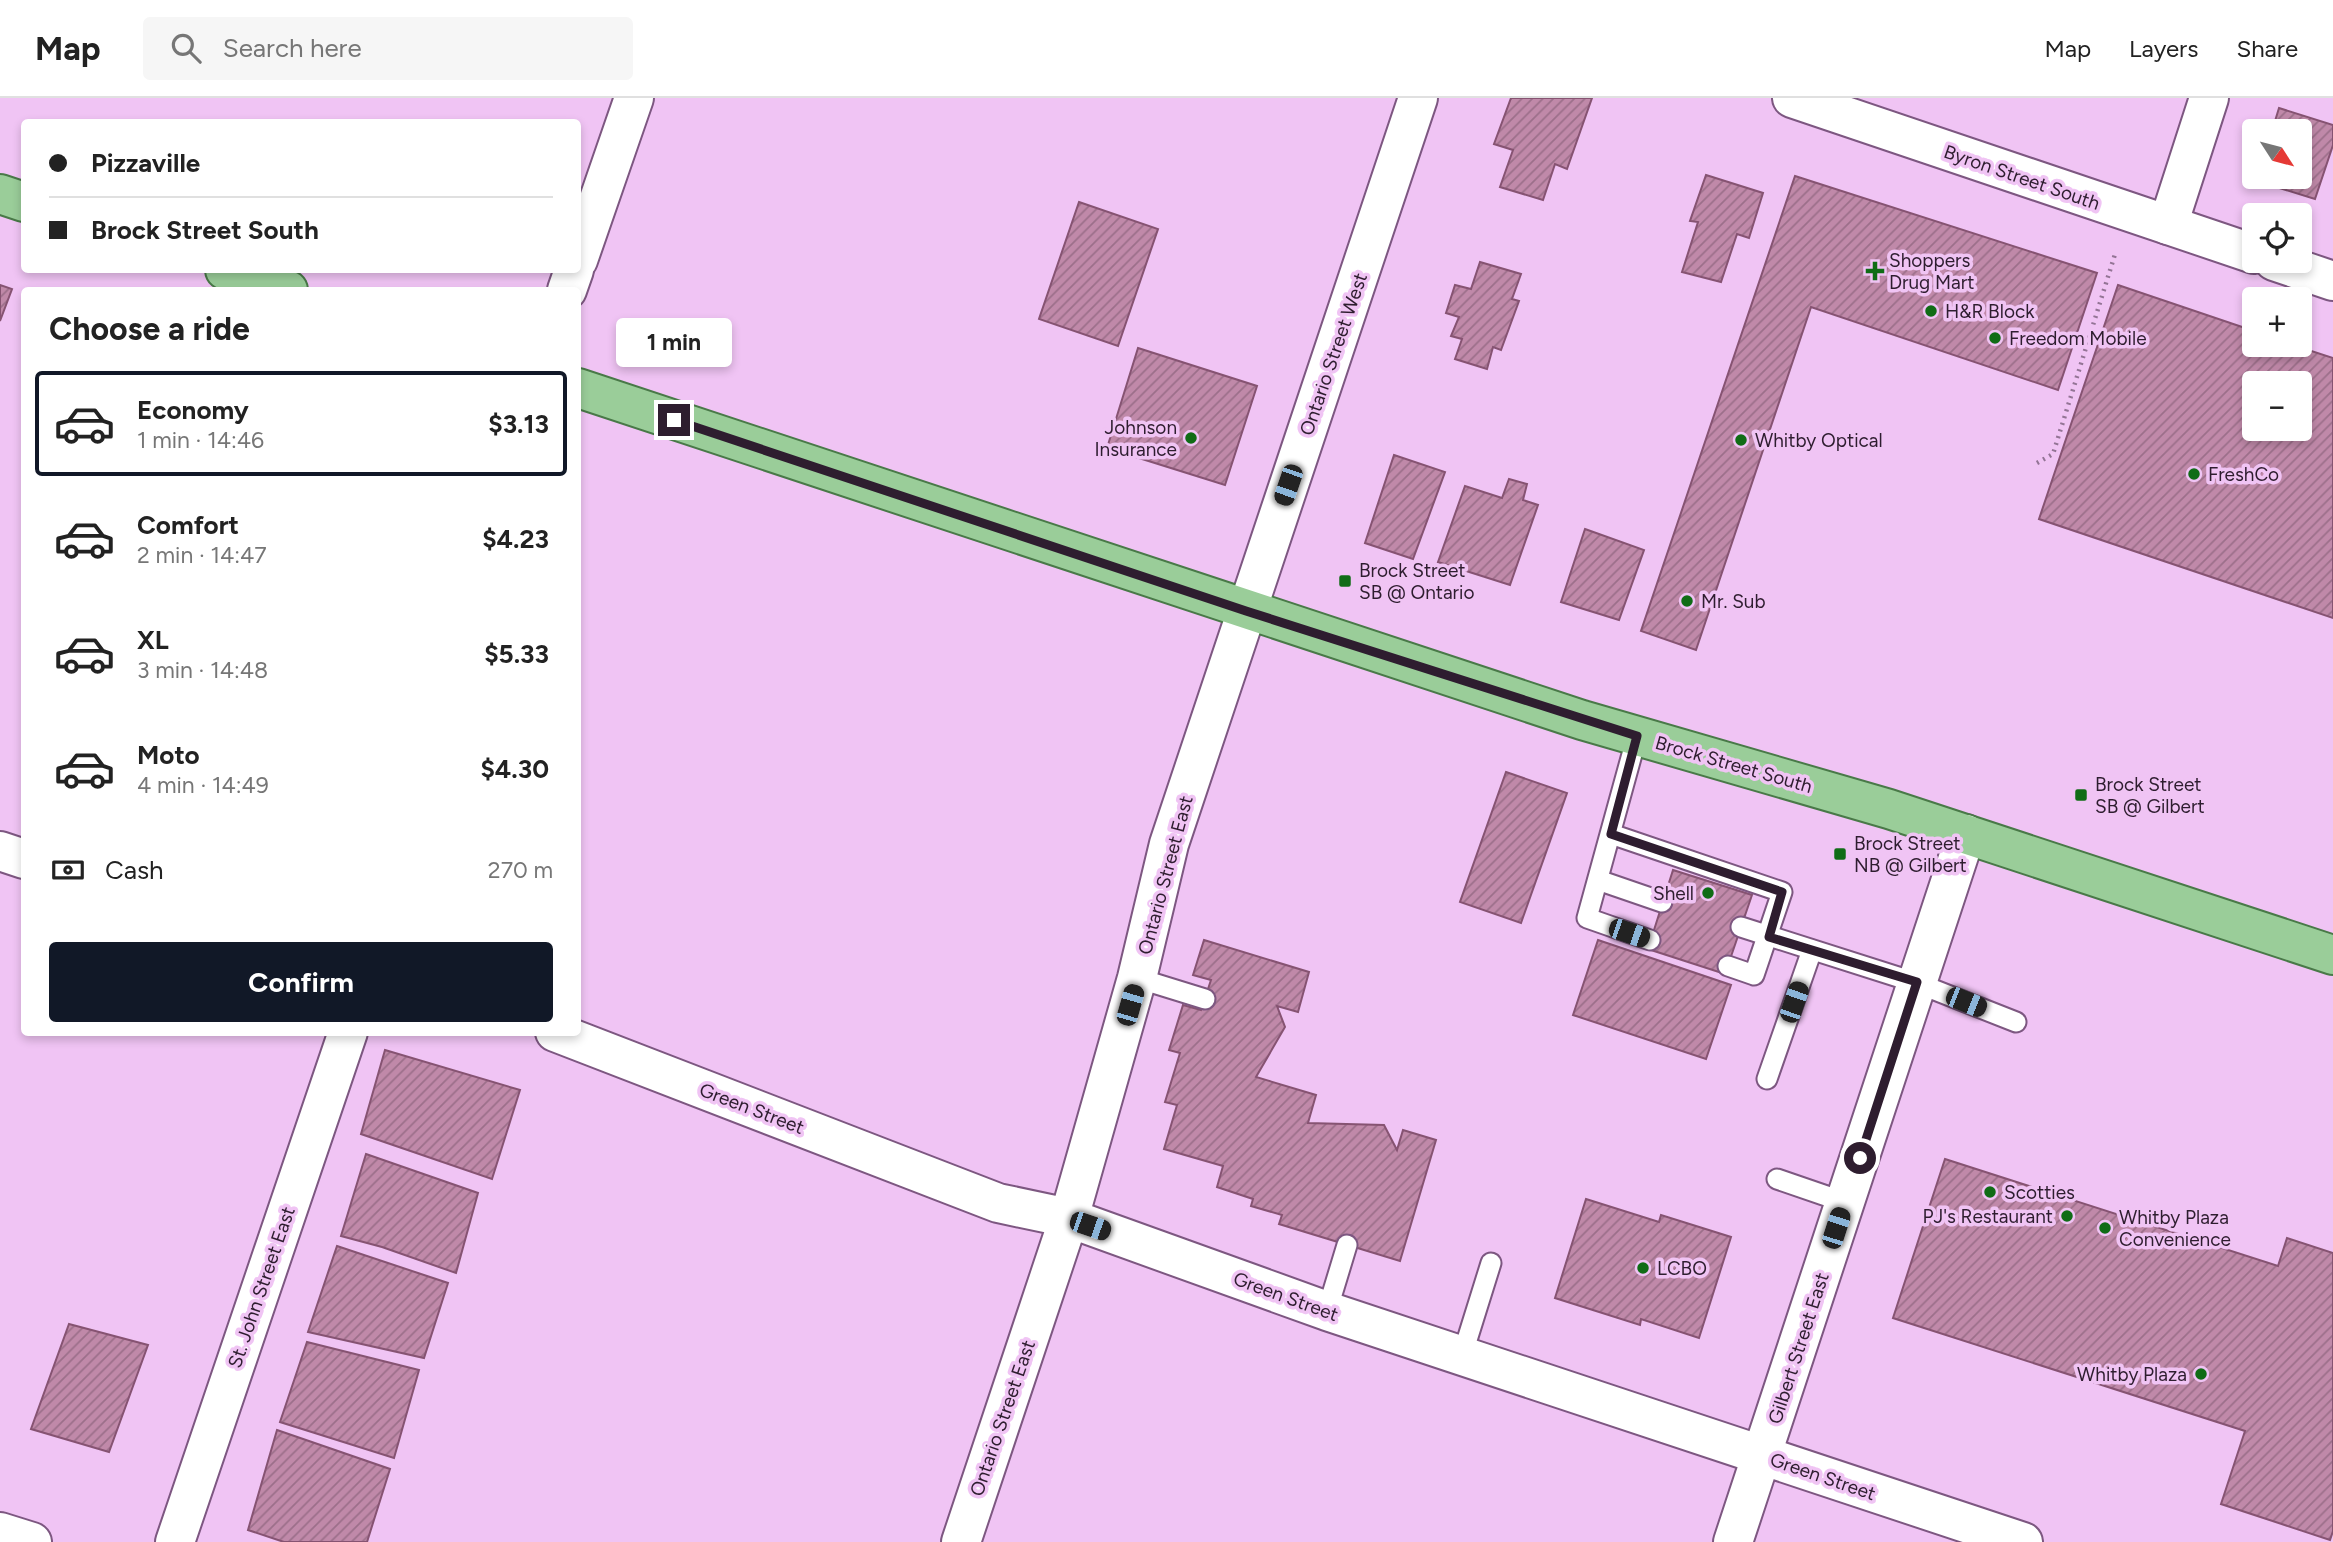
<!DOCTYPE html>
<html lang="en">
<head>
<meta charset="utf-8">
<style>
	body { margin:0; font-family:Figtree,sans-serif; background:#f6f6f6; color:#222; height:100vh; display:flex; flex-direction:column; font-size:26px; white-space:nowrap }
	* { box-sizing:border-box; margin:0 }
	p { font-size:23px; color:#767676 }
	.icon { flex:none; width:38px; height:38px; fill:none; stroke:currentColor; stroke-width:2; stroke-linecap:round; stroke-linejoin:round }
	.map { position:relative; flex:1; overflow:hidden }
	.details { position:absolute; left:21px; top:189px; width:560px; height:749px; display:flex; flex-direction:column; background:#fff; border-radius:7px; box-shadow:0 4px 10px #0003 }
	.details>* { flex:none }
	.banner { position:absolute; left:21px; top:21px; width:560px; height:154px; border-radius:7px; box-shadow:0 4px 10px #0003; display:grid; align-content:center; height:154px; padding:0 28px; background:#fff }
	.needle { width:46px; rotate:126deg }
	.buttons { position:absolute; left:2242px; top:21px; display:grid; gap:14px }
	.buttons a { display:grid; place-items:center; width:70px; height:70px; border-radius:7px; background:#fff; box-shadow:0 4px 10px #0003; font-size:35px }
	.end { position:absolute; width:32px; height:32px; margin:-16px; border:9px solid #2e1d2f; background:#fff; box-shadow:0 0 0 4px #fff }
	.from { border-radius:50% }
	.bubble { position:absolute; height:49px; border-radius:7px; background:#fff; box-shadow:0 4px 10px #0003; font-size:23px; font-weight:700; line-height:49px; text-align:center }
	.car { position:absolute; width:21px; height:42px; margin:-21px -10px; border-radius:9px; box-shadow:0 0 5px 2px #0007; background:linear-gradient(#222 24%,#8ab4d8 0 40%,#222 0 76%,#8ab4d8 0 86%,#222 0) }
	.banner b { display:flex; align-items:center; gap:24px; height:66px; font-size:26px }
	.banner b+b { border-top:2px solid #e0e0e0 }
	.banner i { width:18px; height:18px; background:#222 }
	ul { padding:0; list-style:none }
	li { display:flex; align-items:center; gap:21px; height:105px; margin:0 14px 10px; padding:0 14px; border:4px solid transparent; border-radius:7px }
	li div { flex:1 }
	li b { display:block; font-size:26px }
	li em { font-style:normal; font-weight:700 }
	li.current { border-color:#111827 }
	li>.icon { width:63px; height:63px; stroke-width:1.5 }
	h2 { padding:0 28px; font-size:32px; line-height:84px }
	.pay { display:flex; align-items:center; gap:18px; height:77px; padding:0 28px; font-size:26px }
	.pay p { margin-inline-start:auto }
	.action { display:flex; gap:14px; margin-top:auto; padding:14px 28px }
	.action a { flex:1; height:80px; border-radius:7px; background:#111827; color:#fff; font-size:28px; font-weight:700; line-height:80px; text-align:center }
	header { display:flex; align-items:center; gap:42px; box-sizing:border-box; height:98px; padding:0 35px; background:#fff; border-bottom:2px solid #e0e0e0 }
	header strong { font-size:33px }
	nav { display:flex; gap:38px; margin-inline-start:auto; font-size:24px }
	.search { width:490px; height:63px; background:#f6f6f6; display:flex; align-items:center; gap:18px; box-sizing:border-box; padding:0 24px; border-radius:7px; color:#767676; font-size:26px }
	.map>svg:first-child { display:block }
	.building { fill:url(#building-hatch); stroke:#865372; stroke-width:2; fill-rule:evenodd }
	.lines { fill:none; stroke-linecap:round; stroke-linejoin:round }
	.lane-casing { stroke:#7d5781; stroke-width:23 }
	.street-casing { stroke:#7d5781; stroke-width:42 }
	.primary-casing { stroke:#497948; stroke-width:42 }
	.path { stroke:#937495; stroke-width:4.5; stroke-dasharray:2 5; stroke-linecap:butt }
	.lane { stroke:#fff; stroke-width:19 }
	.street { stroke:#fff; stroke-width:38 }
	.primary { stroke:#9acd99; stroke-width:38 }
	.route { stroke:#2e1d2f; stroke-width:9 }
	.poi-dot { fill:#106c16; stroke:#f0c4f4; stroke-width:2.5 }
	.labels { text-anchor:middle; stroke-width:7; stroke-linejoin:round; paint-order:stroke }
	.street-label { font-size:19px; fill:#2e1d2f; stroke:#f0c4f4 }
	.poi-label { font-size:19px; fill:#2e1d2f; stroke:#f0c4f4; text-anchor:start }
</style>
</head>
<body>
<header>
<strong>Map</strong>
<div class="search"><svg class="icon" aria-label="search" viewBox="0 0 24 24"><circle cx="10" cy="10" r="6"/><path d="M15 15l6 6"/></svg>Search here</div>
<nav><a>Map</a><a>Layers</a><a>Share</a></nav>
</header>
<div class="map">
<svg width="2333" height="1444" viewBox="0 0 2333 1444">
	<defs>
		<pattern id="building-hatch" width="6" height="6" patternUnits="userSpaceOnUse" patternTransform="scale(1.75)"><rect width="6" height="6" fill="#c089a9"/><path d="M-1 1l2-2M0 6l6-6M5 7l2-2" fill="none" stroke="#9c6f8a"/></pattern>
	</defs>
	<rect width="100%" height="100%" fill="#f0c4f4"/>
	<g class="building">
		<polygon points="1511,0 1592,0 1567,71 1555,66 1543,102 1500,89 1513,52 1494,46"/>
		<polygon points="2279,10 2333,27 2333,47 2315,101 2257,83 2258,79 2300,79 2300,33 2272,33"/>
		<polygon points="1706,77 1763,95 1749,140 1737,136 1721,184 1682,174 1698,124 1690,123"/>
		<polygon points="1795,78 2097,175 2058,292 1811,209 1696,552 1641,533"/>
		<polygon points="1079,104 1158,131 1118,248 1039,221"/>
		<polygon points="1480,164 1521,176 1512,201 1519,203 1501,252 1493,249 1487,271 1455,261 1462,241 1451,238 1459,219 1446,215 1455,187 1471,191"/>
		<polygon points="0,187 12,191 0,223"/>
		<path d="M2118 187 2254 233V247H2293L2333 260V520L2039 421ZM2254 285H2300V331H2254Z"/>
		<polygon points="1138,250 1257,288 1225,387 1107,350"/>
		<polygon points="1394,357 1445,374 1413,461 1365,445"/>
		<polygon points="1509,381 1527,386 1523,402 1538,407 1510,487 1438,464 1465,388 1502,400"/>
		<polygon points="1585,431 1644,452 1619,522 1561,504"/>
		<polygon points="1506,674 1567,695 1521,825 1460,804"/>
		<polygon points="1673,772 1752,797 1725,876 1648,851"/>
		<polygon points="1204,842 1309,874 1298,914 1277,908 1285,929 1256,979 1316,997 1308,1025 1384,1027 1397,1052 1403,1032 1436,1042 1400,1163 1279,1126 1282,1117 1251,1108 1253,1101 1217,1089 1223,1068 1164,1051 1177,1007 1165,1004 1180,955 1169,952 1183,907 1201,912 1211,882 1193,877"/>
		<polygon points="1598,842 1731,887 1706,961 1573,917"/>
		<polygon points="385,952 520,992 492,1081 361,1036"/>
		<polygon points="366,1056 478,1095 456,1175 382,1149 341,1138"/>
		<polygon points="1945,1061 2278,1168 2287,1140 2333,1155 2333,1433 2330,1442 2221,1406 2245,1333 1893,1220"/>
		<polygon points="1586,1101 1659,1124 1661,1117 1731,1139 1699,1240 1641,1221 1640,1227 1555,1200"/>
		<polygon points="337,1148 448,1185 424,1260 308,1234"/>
		<polygon points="69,1226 148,1247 109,1354 31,1331"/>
		<polygon points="307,1244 419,1272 394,1360 280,1324"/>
		<polygon points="277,1332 390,1371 367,1444 284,1444 248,1432"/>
	</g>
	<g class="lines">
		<defs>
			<g id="lane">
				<polyline points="1637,638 1587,820 1650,842"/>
				<polyline points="1611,736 1782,794 1754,877 1728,868"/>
				<polyline points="1598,782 1662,804"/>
				<polyline points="1741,829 1917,885 2016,924"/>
				<polyline points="1137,880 1205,901"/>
				<polyline points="1767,981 1812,852"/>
				<polyline points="1777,1081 1844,1104"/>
				<polyline points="1327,1213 1347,1147"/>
				<polyline points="1462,1258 1491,1165"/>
			</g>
			<g id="street">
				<polyline points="1792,0 2254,156"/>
				<polyline points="2168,127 2209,0"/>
				<polyline points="578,162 634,0"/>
				<polyline points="2274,163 2333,183"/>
				<polyline points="567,192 574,172"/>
				<polyline points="0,753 24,761"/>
				<polyline points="555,934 998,1105 1069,1120 1327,1213 2023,1444"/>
				<polyline points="0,1434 32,1444"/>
				<polyline points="175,1444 348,934"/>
				<polyline points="961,1444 1069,1120 1137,880 1169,746 1418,0"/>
				<polyline points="1733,1444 1966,736"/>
			</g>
			<g id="primary">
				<polyline points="0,96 24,104"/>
				<polyline points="225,172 288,192"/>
				<polyline points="578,290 1582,622 1889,711 2333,857"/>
			</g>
		</defs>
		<use href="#lane" class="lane-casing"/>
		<use href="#street" class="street-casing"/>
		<use href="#primary" class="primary-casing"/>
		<polyline class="path" points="2037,365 2053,356 2116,153"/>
		<use href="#lane" class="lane"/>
		<use href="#street" class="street"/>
		<use href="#primary" class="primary"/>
	</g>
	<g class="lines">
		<polyline class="route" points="674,322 1246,513 1637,638 1611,736 1782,794 1769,839 1917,884 1860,1060"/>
	</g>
	<g class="poi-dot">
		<path d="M1871.5 162.5h7v7h7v7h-7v7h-7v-7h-7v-7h7z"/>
		<circle cx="1931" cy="213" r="7"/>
		<circle cx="1995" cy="240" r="7"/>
		<circle cx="1191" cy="340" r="7"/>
		<circle cx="1741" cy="342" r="7"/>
		<circle cx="2194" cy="376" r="7"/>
		<rect x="1338" y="476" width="14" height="14" rx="3.5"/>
		<circle cx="1687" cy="503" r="7"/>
		<rect x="2074" y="690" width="14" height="14" rx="3.5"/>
		<rect x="1833" y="749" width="14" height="14" rx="3.5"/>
		<circle cx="1708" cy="795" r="7"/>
		<circle cx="1990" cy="1094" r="7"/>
		<circle cx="2067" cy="1118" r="7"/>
		<circle cx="2105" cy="1130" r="7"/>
		<circle cx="1643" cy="1170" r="7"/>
		<circle cx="2201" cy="1276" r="7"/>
	</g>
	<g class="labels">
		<g class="street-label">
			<text transform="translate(2022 79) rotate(19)" y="7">Byron Street South</text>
			<text transform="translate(1333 256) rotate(-71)" y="7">Ontario Street West</text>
			<text transform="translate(1734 666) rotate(16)" y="7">Brock Street South</text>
			<text transform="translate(1165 777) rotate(-75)" y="7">Ontario Street East</text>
			<text transform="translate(752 1010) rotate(21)" y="7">Green Street</text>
			<text transform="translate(261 1189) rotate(-71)" y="7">St. John Street East</text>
			<text transform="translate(1286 1198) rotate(20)" y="7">Green Street</text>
			<text transform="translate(1798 1250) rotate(-72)" y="7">Gilbert Street East</text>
			<text transform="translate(1002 1320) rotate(-71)" y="7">Ontario Street East</text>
			<text transform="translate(1823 1378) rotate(19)" y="7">Green Street</text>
		</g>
		<g class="poi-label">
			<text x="1889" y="169">Shoppers<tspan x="1889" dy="22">Drug Mart</tspan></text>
			<text x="1945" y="220">H&amp;R Block</text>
			<text x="2009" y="247">Freedom Mobile</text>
			<text x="1177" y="336" text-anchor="end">Johnson<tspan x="1177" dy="22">Insurance</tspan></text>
			<text x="1755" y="349">Whitby Optical</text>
			<text x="2208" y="383">FreshCo</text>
			<text x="1359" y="479">Brock Street<tspan x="1359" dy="22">SB @ Ontario</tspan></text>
			<text x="1701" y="510">Mr. Sub</text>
			<text x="2095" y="693">Brock Street<tspan x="2095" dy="22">SB @ Gilbert</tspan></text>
			<text x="1854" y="752">Brock Street<tspan x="1854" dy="22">NB @ Gilbert</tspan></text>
			<text x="1694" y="802" text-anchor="end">Shell</text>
			<text x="2004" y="1101">Scotties</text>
			<text x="2053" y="1125" text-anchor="end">PJ's Restaurant</text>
			<text x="2119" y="1126">Whitby Plaza<tspan x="2119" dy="22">Convenience</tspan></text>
			<text x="1657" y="1177">LCBO</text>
			<text x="2187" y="1283" text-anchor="end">Whitby Plaza</text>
		</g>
	</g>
</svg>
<div class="buttons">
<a><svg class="needle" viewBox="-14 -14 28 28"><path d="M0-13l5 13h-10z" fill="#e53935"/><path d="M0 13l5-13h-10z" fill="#767676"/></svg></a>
<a><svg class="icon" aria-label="locate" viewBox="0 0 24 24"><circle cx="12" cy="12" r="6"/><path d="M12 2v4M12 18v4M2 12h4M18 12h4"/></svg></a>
<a>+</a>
<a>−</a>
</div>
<i class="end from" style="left:1860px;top:1060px"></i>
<i class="end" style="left:674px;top:322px"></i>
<div class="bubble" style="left:616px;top:220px;width:116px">1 min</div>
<i class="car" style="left:1288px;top:387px;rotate:199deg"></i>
<i class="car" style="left:1629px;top:835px;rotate:109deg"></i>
<i class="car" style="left:1794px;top:904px;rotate:19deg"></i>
<i class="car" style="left:1966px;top:904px;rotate:112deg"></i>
<i class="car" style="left:1130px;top:907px;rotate:16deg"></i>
<i class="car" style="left:1090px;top:1128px;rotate:109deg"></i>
<i class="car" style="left:1836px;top:1130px;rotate:18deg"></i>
<div class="banner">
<b><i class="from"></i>Pizzaville</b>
<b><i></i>Brock Street South</b>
</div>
<section class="details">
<h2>Choose a ride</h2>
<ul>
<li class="current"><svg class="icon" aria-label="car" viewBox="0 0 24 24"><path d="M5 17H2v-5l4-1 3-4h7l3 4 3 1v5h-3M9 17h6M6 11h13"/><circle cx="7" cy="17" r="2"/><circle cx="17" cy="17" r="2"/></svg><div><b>Economy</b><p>1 min · 14:46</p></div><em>$3.13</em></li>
<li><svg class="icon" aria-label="car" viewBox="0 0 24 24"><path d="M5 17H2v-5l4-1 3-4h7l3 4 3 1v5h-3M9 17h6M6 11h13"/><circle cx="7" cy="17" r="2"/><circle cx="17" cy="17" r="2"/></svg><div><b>Comfort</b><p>2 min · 14:47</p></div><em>$4.23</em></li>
<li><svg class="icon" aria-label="car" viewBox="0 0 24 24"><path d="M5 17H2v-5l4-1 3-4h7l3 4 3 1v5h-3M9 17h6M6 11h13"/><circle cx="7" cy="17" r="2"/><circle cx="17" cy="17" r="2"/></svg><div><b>XL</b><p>3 min · 14:48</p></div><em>$5.33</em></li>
<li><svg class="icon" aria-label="car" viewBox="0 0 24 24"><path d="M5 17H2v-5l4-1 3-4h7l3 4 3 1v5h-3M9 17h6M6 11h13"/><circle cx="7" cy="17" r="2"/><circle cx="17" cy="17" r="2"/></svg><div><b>Moto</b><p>4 min · 14:49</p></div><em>$4.30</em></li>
</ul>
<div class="pay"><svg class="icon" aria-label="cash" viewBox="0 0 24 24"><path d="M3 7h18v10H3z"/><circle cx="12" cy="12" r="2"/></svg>Cash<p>270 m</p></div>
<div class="action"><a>Confirm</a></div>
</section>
</div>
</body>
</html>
